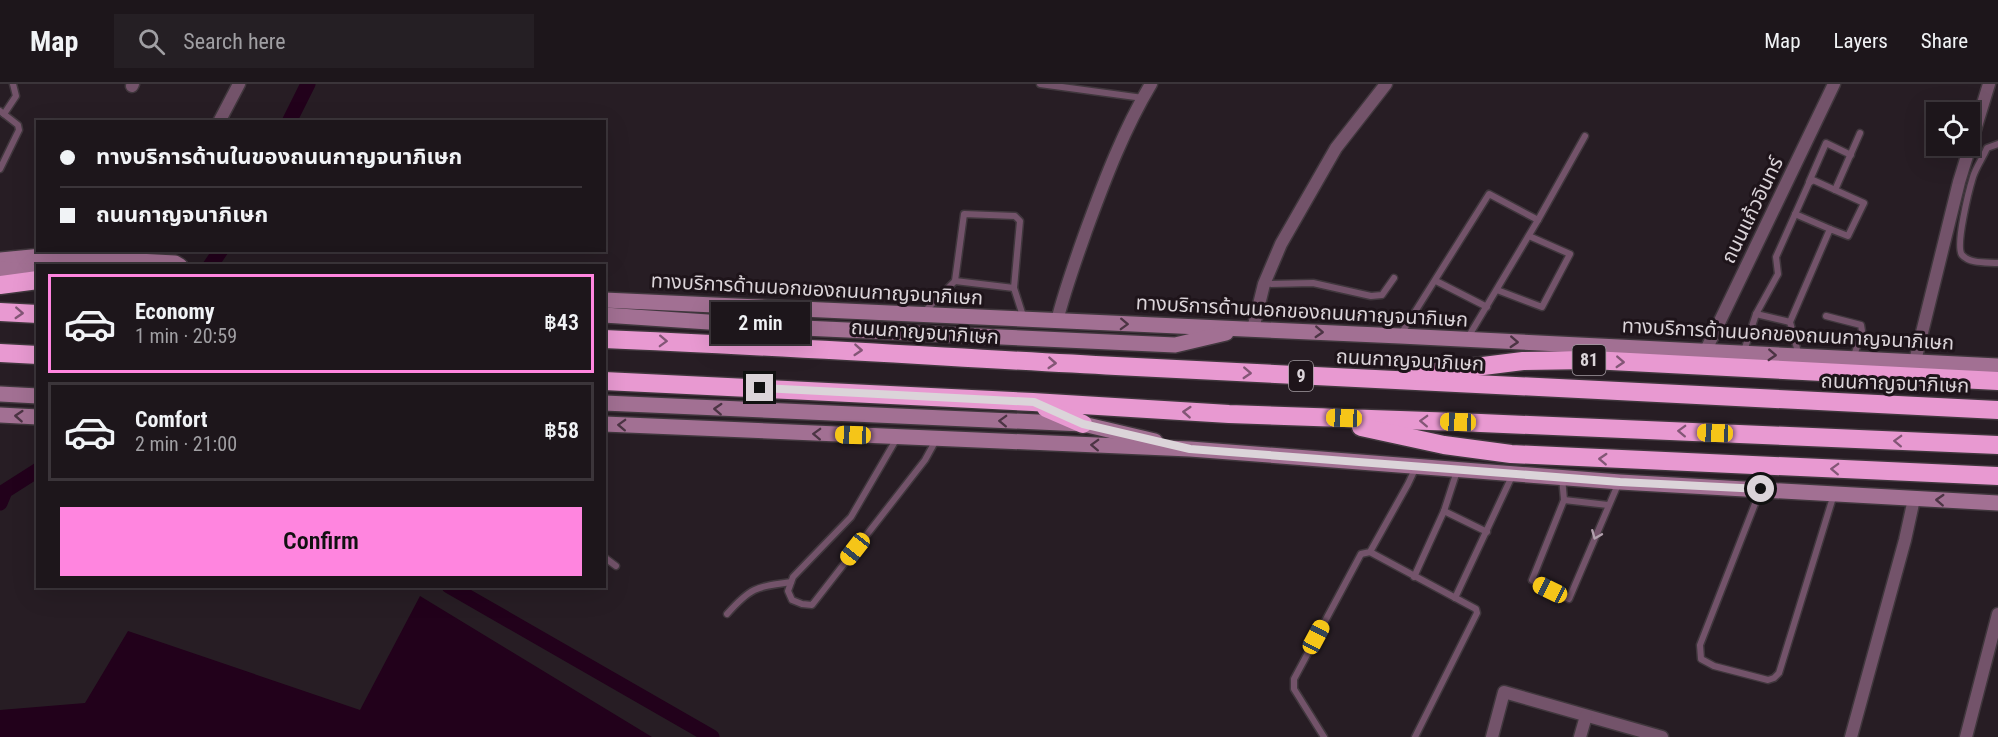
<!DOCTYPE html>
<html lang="en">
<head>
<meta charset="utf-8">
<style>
	body { margin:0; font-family:"Roboto Condensed","Noto Sans Thai",sans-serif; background:#251f24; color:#f1f3f6; height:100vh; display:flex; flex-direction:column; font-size:22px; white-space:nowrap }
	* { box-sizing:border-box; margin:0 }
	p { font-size:20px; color:#a09fa3 }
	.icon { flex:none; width:33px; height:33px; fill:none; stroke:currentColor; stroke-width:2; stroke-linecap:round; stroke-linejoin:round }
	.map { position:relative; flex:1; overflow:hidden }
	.sheet { position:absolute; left:36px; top:180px; width:570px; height:324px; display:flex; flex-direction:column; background:#1d161b; border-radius:0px; box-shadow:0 6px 24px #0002,0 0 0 2px #3b353a }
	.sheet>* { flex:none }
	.banner { position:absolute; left:36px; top:36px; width:570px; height:132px; border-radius:0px; box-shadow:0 6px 24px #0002,0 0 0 2px #3b353a; display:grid; align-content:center; height:132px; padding:0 24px; background:#1d161b }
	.controls { position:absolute; left:1926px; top:18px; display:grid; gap:12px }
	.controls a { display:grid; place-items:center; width:54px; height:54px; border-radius:0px; background:#1d161b; box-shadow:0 6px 24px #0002,0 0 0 2px #3b353a; font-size:30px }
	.end { position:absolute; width:27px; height:27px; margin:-14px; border:8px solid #dbd4d9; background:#111; box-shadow:0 0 0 3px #111 }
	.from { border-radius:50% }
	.bubble { position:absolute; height:42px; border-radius:0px; background:#1d161b; box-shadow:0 6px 24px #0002,0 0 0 2px #3b353a; font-size:20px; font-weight:600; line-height:42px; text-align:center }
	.car { position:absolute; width:18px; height:36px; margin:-18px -9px; border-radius:8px; box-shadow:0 0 4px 2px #0007; background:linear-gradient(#f5c518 24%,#345 0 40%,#f5c518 0 76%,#345 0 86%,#f5c518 0) }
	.banner b { display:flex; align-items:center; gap:21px; height:57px; font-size:22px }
	.banner b+b { border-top:2px solid #3b353a }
	.banner i { width:15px; height:15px; background:#f1f3f6 }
	ul { padding:10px 0 0; list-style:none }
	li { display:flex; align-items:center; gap:18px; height:99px; margin:0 12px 9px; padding:0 12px; border:3px solid #3b353a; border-radius:0px }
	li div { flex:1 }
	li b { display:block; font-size:22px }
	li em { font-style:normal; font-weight:600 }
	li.active { border-color:#ff85df }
	li>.icon { width:54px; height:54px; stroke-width:1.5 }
	.primary-button { display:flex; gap:12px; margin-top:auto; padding:12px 24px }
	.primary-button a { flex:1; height:69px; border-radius:0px; background:#ff85df; color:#111; font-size:24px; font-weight:600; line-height:69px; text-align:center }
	header { display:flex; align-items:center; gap:36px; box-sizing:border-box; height:84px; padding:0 30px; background:#1d161b; border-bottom:2px solid #3b353a }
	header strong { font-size:28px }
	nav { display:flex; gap:33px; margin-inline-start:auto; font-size:21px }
	.search { width:420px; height:54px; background:#251f24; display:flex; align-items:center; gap:15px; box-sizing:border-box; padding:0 21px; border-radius:0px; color:#a09fa3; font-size:22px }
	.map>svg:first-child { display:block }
	.water { fill:#22011b }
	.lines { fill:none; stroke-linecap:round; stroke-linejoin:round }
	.canal { stroke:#22011b; stroke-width:15 }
	.lane-casing { stroke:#40373d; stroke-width:9 }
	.street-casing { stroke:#40373d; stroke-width:15 }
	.secondary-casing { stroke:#40373d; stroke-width:18 }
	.highway-casing { stroke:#40373d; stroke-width:21 }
	.lane { stroke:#73536a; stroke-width:6 }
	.street { stroke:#73536a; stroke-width:12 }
	.secondary { stroke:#a27093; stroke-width:15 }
	.highway { stroke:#e899d1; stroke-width:18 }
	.oneway { stroke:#835676 }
	.oneway2 { stroke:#4c3444 }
	.oneway3 { stroke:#b1a0ad }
	.route { stroke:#dbd4d9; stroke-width:8 }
	.labels { text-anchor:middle; stroke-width:6; stroke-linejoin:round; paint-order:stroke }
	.shield { fill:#1e141a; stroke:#a29aa0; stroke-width:1.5 }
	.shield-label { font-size:18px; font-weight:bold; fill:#dbd4d9 }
	.street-label { font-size:20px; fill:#dbd4d9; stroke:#1e141a }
</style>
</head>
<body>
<header>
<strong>Map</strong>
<div class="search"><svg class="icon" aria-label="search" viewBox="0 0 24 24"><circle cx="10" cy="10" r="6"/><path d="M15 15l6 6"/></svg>Search here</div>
<nav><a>Map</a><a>Layers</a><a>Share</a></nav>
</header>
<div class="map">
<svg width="1998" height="653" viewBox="0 0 1998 653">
	<rect width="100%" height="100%" fill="#271d24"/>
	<polygon class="water" points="420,512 652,653 0,653 0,626 85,619 128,547 360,626"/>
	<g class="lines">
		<g class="canal">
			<polyline points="289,38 308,0"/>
			<polyline points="210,182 221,166"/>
			<polyline points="0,419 5,407 38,386"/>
			<polyline points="449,502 712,653"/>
		</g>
		<defs>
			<g id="lane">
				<polyline points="1040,0 1143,14"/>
				<polyline points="0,27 18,41 19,46 0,85"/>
				<polyline points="4,30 16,12 13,0"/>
				<path d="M1998 60 1987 64C1983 74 1976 83 1973 93 1969 106 1955 162 1962 171 1970 180 1987 178 1998 179"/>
				<polyline points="1809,98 1826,59 1851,71"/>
				<polyline points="1835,106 1860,49"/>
				<polyline points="1795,130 1830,145"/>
				<polyline points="1538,136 1585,52"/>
				<polyline points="955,197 1014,204"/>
				<polyline points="1436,197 1487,223"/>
				<polyline points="1264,200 1313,199 1371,212 1382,211 1394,194"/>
				<polyline points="1497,206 1542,223 1570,170 1529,152"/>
				<polyline points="925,227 955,197 964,130 1015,132 1020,137 1014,204 1024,235"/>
				<polyline points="1756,230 1790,238"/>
				<polyline points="1826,232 1861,241 1862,247 1853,275"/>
				<polyline points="1401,250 1489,110 1538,136 1467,255"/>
				<polyline points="1744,267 1756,230 1778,190 1776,173 1809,99 1813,96 1864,119 1848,152 1830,145 1790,238 1799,272"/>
				<polyline points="897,354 851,433 793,493 788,507 792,516 802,520 812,521 925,376 936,356"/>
				<polyline points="1562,393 1564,416 1532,496 1569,515 1619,398"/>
				<polyline points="1760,407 1700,561 1701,575 1714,582 1768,596 1774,594 1779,589 1834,410"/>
				<polyline points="1564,416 1608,421"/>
				<polyline points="1444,427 1457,387"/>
				<polyline points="1370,468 1476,525 1477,529 1415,653"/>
				<polyline points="604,473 616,482"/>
				<polyline points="1414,493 1444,427 1487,448"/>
				<polyline points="1455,514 1513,390"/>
				<path d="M727 530C751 503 756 503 791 498"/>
				<polyline points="1324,653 1294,605 1294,595 1361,470 1370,468 1408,400 1416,383"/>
			</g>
			<g id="street">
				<polyline points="132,2 133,0"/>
				<polyline points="219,38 239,0"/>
				<path d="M1057 237C1065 205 1076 175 1087 144 1105 95 1124 45 1151 0"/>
				<polyline points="1253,245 1264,200 1281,160 1336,64 1386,0"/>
				<polyline points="1705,268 1834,0"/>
				<polyline points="1915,277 1959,98 1989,0"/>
				<polyline points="1492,653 1504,608 1662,653"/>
				<polyline points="1580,653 1586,632"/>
				<polyline points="1851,653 1905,456 1914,415"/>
				<polyline points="1966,653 1998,530"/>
			</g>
			<g id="secondary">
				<polyline points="0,176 42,172 175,179 180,182"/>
				<polyline points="0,185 38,188"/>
				<polyline points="604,216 1400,252 1998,282"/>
				<polyline points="604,231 781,243 1175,261 1226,249"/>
				<polyline points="0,310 38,312"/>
				<polyline points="604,319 1083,340 1155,357"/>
				<polyline points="0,331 38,333"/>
				<polyline points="604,340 1190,365 1620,398 1998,419"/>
			</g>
			<g id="highway">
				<polyline points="0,201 38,196"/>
				<polyline points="0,228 38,230"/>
				<path d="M604 255C775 262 945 273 1116 282 1410 299 1704 314 1998 326"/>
				<polyline points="0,269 38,271"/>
				<polyline points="1419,290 1523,277 1591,276 1998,297"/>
				<polyline points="604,297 1033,318 1229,330 1458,338 1998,361"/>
				<polyline points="1046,324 1083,340"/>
				<polyline points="1361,343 1444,361 1511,370 1998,392"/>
			</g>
		</defs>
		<use href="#lane" class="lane-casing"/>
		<use href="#street" class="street-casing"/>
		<use href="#secondary" class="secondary-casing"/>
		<use href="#highway" class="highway-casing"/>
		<use href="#lane" class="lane"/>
		<use href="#street" class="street"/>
		<use href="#secondary" class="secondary"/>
		<use href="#highway" class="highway"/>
	</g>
	<defs><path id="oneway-chevron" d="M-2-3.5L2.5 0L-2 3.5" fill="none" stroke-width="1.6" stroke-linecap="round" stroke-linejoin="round" transform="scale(1.5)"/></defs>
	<g class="oneway">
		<use href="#oneway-chevron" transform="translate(19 229) rotate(3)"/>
		<use href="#oneway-chevron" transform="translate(663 257) rotate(2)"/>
		<use href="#oneway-chevron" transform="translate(858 266) rotate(4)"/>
		<use href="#oneway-chevron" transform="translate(1620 278) rotate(3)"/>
		<use href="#oneway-chevron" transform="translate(1052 279) rotate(4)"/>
		<use href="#oneway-chevron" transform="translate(1247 289) rotate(3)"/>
		<use href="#oneway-chevron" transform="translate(1187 328) rotate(-176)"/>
		<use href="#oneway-chevron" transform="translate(1424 337) rotate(-178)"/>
		<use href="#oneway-chevron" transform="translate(1682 347) rotate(-178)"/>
		<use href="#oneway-chevron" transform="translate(1898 357) rotate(-178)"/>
		<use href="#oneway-chevron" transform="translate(1603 375) rotate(-177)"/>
		<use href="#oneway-chevron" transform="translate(1835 385) rotate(-178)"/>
	</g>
	<g class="oneway2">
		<use href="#oneway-chevron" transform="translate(1124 240) rotate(2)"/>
		<use href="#oneway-chevron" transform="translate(1319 248) rotate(3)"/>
		<use href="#oneway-chevron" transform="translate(1514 258) rotate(3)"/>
		<use href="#oneway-chevron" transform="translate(1772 271) rotate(3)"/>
		<use href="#oneway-chevron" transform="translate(718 325) rotate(-177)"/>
		<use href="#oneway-chevron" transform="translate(19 332) rotate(-176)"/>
		<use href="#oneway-chevron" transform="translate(1003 337) rotate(-178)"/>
		<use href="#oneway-chevron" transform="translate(622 341) rotate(-178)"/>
		<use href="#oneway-chevron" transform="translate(817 350) rotate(-178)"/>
		<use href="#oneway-chevron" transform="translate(1095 361) rotate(-178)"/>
		<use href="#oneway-chevron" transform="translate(1940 416) rotate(-177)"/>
	</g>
	<use class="oneway3" href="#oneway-chevron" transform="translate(1596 451) rotate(112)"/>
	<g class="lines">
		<polyline class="route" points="760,304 1034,318 1083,340 1190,365 1620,398 1761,405"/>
	</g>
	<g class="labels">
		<g class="shield">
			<rect x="1572.5" y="261" width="33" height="30" rx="4.5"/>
			<rect x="1289" y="277" width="24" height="30" rx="4.5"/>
		</g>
		<g class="shield-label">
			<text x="1589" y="282">81</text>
			<text x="1301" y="298">9</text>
		</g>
		<g class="street-label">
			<text transform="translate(1752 126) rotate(-64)" y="7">ถนนแก้วอินทร์</text>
			<text transform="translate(817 205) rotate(3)" y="7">ทางบริการด้านนอกของถนนกาญจนาภิเษก</text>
			<text transform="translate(1302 227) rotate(3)" y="7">ทางบริการด้านนอกของถนนกาญจนาภิเษก</text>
			<text transform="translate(925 248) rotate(4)" y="7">ถนนกาญจนาภิเษก</text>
			<text transform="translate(1788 250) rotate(3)" y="7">ทางบริการด้านนอกของถนนกาญจนาภิเษก</text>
			<text transform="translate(1410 276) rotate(3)" y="7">ถนนกาญจนาภิเษก</text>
			<text transform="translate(1895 299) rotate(2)" y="7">ถนนกาญจนาภิเษก</text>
		</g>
	</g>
</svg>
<div class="controls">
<a><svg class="icon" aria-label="locate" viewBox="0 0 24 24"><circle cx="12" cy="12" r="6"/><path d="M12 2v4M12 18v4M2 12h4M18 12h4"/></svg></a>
</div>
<i class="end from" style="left:1761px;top:405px"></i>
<i class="end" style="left:760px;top:304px"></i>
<div class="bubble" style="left:711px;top:218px;width:99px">2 min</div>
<i class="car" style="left:1344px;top:334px;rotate:272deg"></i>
<i class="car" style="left:1458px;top:338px;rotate:272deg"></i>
<i class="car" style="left:1715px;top:349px;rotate:272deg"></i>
<i class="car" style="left:853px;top:351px;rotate:272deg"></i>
<i class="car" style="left:855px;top:465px;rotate:218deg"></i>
<i class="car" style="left:1550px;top:506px;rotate:296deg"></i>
<i class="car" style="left:1316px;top:553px;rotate:28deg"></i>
<div class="banner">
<b><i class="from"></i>ทางบริการด้านในของถนนกาญจนาภิเษก</b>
<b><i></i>ถนนกาญจนาภิเษก</b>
</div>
<section class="sheet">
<ul>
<li class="active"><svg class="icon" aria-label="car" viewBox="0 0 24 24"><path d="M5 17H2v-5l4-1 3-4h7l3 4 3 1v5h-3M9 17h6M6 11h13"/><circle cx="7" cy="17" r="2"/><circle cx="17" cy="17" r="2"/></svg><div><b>Economy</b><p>1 min · 20:59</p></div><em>฿43</em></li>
<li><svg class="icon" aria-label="car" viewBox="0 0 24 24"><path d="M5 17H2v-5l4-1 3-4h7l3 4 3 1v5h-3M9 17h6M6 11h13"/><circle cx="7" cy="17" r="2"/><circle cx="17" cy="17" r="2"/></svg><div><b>Comfort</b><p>2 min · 21:00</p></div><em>฿58</em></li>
</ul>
<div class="primary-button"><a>Confirm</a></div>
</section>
</div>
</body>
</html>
